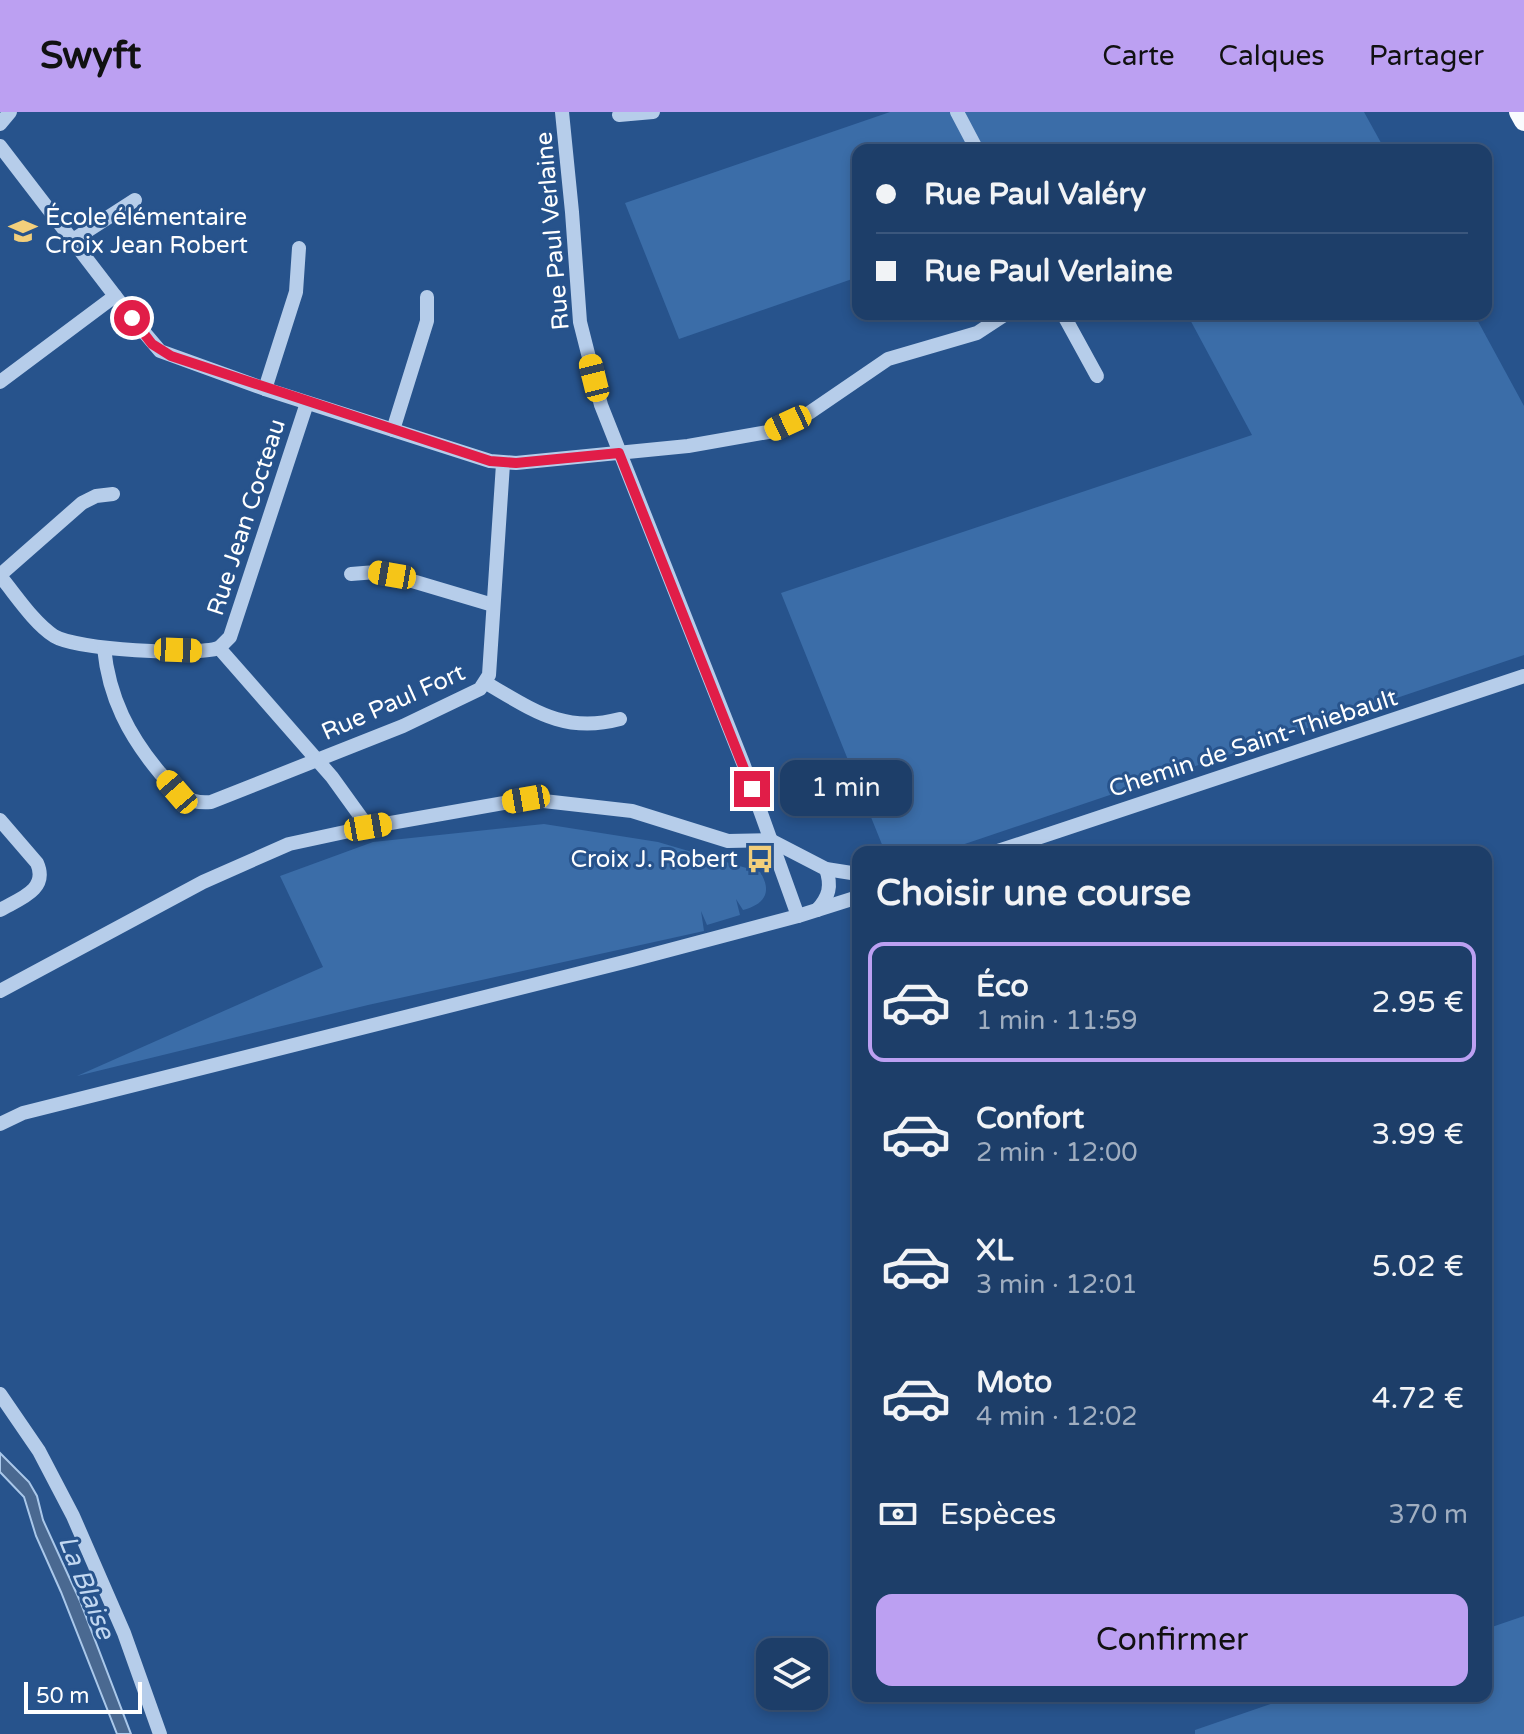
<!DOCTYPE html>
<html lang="fr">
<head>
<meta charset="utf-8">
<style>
	body { margin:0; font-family:"Varela Round",sans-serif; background:#2a4971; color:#f1f3f6; height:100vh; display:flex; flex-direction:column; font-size:30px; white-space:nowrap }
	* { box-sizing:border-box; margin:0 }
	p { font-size:26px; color:#a0aec0 }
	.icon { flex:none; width:44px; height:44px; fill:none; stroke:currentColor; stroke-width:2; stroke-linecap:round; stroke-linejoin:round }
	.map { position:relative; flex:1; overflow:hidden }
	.drawer { position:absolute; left:852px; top:734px; width:640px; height:856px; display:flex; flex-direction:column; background:#1d3e69; border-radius:16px; box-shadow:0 4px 12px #0003,0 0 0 2px #3b577d }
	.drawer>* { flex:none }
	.top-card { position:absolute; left:852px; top:32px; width:640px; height:176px; border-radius:16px; box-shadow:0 4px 12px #0003,0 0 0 2px #3b577d; display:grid; align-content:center; height:176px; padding:0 24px; background:#1d3e69 }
	.controls { position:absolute; left:756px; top:1526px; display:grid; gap:16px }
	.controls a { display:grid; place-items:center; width:72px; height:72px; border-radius:16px; background:#1d3e69; box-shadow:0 4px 12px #0003,0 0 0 2px #3b577d; font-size:40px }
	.scale { position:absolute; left:24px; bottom:20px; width:118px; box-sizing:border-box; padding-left:8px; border:4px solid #fff; border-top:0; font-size:22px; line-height:28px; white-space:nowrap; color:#fff; -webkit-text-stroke:6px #27538c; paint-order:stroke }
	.end { position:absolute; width:36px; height:36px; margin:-18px; border:10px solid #e11d48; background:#fff; box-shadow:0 0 0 4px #fff }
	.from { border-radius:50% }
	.bubble { position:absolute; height:56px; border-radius:16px; background:#1d3e69; box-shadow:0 4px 12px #0003,0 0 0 2px #3b577d; font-size:26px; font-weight:600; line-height:56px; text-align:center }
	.car { position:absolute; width:24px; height:48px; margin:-24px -12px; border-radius:10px; box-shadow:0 0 6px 2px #0007; background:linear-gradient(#f5c518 24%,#345 0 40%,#f5c518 0 76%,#345 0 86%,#f5c518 0) }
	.top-card b { display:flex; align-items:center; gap:28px; height:76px; font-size:30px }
	.top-card b+b { border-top:2px solid #3b577d }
	.top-card i { width:20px; height:20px; background:#f1f3f6 }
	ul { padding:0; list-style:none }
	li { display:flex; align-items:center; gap:24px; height:120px; margin:0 16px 12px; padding:0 8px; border:4px solid transparent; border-radius:16px }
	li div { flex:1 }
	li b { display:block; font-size:30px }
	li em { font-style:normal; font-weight:600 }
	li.selected { border-color:#bca0f2 }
	li>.icon { width:72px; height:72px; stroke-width:1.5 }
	h2 { padding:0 24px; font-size:36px; line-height:96px }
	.pay { display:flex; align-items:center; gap:20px; height:88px; padding:0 24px; font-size:30px }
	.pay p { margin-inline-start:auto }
	.action { display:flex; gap:16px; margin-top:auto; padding:16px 24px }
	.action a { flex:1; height:92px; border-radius:16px; background:#bca0f2; color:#111; font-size:32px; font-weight:600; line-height:92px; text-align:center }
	header { display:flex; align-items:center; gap:48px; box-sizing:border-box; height:112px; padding:0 40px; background:#bca0f2; color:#111 }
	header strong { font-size:38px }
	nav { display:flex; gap:44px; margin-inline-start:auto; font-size:28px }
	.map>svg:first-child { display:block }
	.green { fill:#3b6da8 }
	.water { fill:#4a6991; stroke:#aac8ea; stroke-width:2 }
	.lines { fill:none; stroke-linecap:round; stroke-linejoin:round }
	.minor { stroke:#b6cdea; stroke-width:14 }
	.major { stroke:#f9fbfe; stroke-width:20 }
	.route { stroke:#e11d48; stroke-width:10 }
	.labels { text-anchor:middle; stroke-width:6; stroke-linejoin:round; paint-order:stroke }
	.poi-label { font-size:24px; fill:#fff; stroke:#27538c; text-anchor:start }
	.street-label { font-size:24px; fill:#fff; stroke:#27538c }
	.water-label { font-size:26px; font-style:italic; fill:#c1d7f1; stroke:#27538c }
</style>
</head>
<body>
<header>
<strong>Swyft</strong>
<nav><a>Carte</a><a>Calques</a><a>Partager</a></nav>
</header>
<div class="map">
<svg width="1524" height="1622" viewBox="0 0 1524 1622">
	<rect width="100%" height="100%" fill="#27538c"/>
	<g class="green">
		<polygon points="890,0 1364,0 1385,38 858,38 858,165 679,227 625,91"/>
		<polygon points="1187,202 1474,202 1524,294 1524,543 941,740 932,740 930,735 913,740 885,740 781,481 1252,323"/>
		<path d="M544 712 658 730 760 760C773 780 764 793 743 798L736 787 740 803 707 813 701 799 704 819 368 893 77 964 323 855 280 764 373 730Z"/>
		<polygon points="1524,1504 1524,1622 1195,1622 1195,1618 1294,1584 1486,1584 1486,1517"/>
	</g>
	<polygon class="water" points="0,1341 29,1370 37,1384 43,1408 80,1489 131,1622 117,1622 61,1480 36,1424 24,1385 0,1360"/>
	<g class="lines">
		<g class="minor">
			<polyline points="562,0 572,100 580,210 601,293 743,651 798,804"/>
			<polyline points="957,0 977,38"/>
			<polyline points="619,3 653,0"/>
			<polyline points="0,12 10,0"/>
			<polyline points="0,34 132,206 160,239 265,277 490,349 516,351 688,334 768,320 809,301 888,247 977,221 1006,202"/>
			<polyline points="73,128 135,88"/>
			<polyline points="1063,202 1097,264"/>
			<polyline points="0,270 115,184"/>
			<polyline points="265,277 296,180 299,136"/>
			<polyline points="307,291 230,525 219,536 332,665 368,715"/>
			<polyline points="393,318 427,209 427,185"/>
			<polyline points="351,462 376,460 392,463 493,493"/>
			<polyline points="0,463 82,391 96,384 113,382"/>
			<path d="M0 464C16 483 33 510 54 524 77 538 194 544 219 536"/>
			<path d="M104 536C109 586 129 624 160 661 175 678 186 693 211 690L403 614 480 577 489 563 503 352"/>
			<path d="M486 571C533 598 564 622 620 607"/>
			<path d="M0 708 37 751C49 778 19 787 0 798"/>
			<polyline points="995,740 1524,564"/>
			<path d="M817 798C829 785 832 774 826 757"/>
			<polyline points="0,879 203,770 289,732 368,715 526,687 632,699 728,729 770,728 826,757 858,762"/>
			<polyline points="0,1012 23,1001 632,848 798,804 858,785"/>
			<polyline points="0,1282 39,1339 73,1404 124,1521 160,1622"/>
		</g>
		<polyline class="major" points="1519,0 1524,9"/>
	</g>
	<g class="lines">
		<polyline class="route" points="132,206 152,232 171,244 490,349 516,351 619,341 752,677"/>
	</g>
	<defs>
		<symbol id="school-bare" viewBox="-9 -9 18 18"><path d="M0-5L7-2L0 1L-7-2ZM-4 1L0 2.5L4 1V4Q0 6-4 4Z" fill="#f3cf7b" stroke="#27538c" stroke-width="2.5" paint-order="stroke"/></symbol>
		<symbol id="bus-bare" viewBox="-9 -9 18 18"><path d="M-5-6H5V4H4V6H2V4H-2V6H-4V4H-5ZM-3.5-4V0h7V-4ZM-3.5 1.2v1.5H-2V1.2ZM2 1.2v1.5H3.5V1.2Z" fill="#f3cf7b" stroke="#27538c" stroke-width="2.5" paint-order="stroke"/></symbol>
	</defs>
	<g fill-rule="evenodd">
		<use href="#school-bare" x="3" y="99" width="40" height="40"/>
		<use href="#bus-bare" x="740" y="727" width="40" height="40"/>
	</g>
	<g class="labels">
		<g class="poi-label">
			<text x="45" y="113">École élémentaire<tspan x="45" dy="28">Croix Jean Robert</tspan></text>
			<text x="738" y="755" text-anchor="end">Croix J. Robert</text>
		</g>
		<g class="street-label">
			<text transform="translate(552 119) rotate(-95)" y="8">Rue Paul Verlaine</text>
			<text transform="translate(246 405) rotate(-72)" y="8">Rue Jean Cocteau</text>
			<text transform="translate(393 590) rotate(-24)" y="8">Rue Paul Fort</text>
			<text transform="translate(1253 631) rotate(-18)" y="8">Chemin de Saint-Thiebault</text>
		</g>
		<g class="water-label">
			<text transform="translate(87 1475) rotate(68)" y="9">La Blaise</text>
		</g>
	</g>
</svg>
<div class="controls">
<a><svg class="icon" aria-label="layers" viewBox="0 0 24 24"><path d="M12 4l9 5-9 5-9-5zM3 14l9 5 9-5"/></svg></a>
</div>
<div class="scale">50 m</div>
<i class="end from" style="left:132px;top:206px"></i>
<i class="end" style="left:752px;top:677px"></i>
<div class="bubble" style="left:780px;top:648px;width:132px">1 min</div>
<i class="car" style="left:594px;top:266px;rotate:346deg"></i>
<i class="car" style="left:788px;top:311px;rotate:245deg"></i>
<i class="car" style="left:392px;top:463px;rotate:280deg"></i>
<i class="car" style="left:178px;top:538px;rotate:92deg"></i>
<i class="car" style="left:177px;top:680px;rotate:319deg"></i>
<i class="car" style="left:526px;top:687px;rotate:260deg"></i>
<i class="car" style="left:368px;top:715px;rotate:80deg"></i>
<div class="top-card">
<b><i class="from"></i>Rue Paul Valéry</b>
<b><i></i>Rue Paul Verlaine</b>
</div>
<section class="drawer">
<h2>Choisir une course</h2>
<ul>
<li class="selected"><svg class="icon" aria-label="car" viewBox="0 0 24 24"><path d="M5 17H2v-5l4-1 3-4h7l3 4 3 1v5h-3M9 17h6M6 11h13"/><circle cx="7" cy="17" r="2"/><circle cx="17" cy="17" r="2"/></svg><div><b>Éco</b><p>1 min · 11:59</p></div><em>2.95 €</em></li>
<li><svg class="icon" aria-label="car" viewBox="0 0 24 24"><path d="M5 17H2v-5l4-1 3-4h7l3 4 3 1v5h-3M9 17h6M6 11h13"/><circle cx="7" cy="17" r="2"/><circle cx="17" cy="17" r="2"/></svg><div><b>Confort</b><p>2 min · 12:00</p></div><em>3.99 €</em></li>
<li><svg class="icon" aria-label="car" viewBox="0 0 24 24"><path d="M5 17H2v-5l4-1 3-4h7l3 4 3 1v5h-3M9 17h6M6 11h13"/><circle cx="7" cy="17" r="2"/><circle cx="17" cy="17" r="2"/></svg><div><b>XL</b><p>3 min · 12:01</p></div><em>5.02 €</em></li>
<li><svg class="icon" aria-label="car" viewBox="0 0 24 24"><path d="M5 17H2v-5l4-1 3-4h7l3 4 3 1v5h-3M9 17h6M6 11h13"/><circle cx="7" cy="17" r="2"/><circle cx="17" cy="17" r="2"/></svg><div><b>Moto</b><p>4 min · 12:02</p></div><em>4.72 €</em></li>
</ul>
<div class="pay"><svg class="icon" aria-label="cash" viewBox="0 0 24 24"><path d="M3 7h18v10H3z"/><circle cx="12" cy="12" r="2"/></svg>Espèces<p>370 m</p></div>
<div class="action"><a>Confirmer</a></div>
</section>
</div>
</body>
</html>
